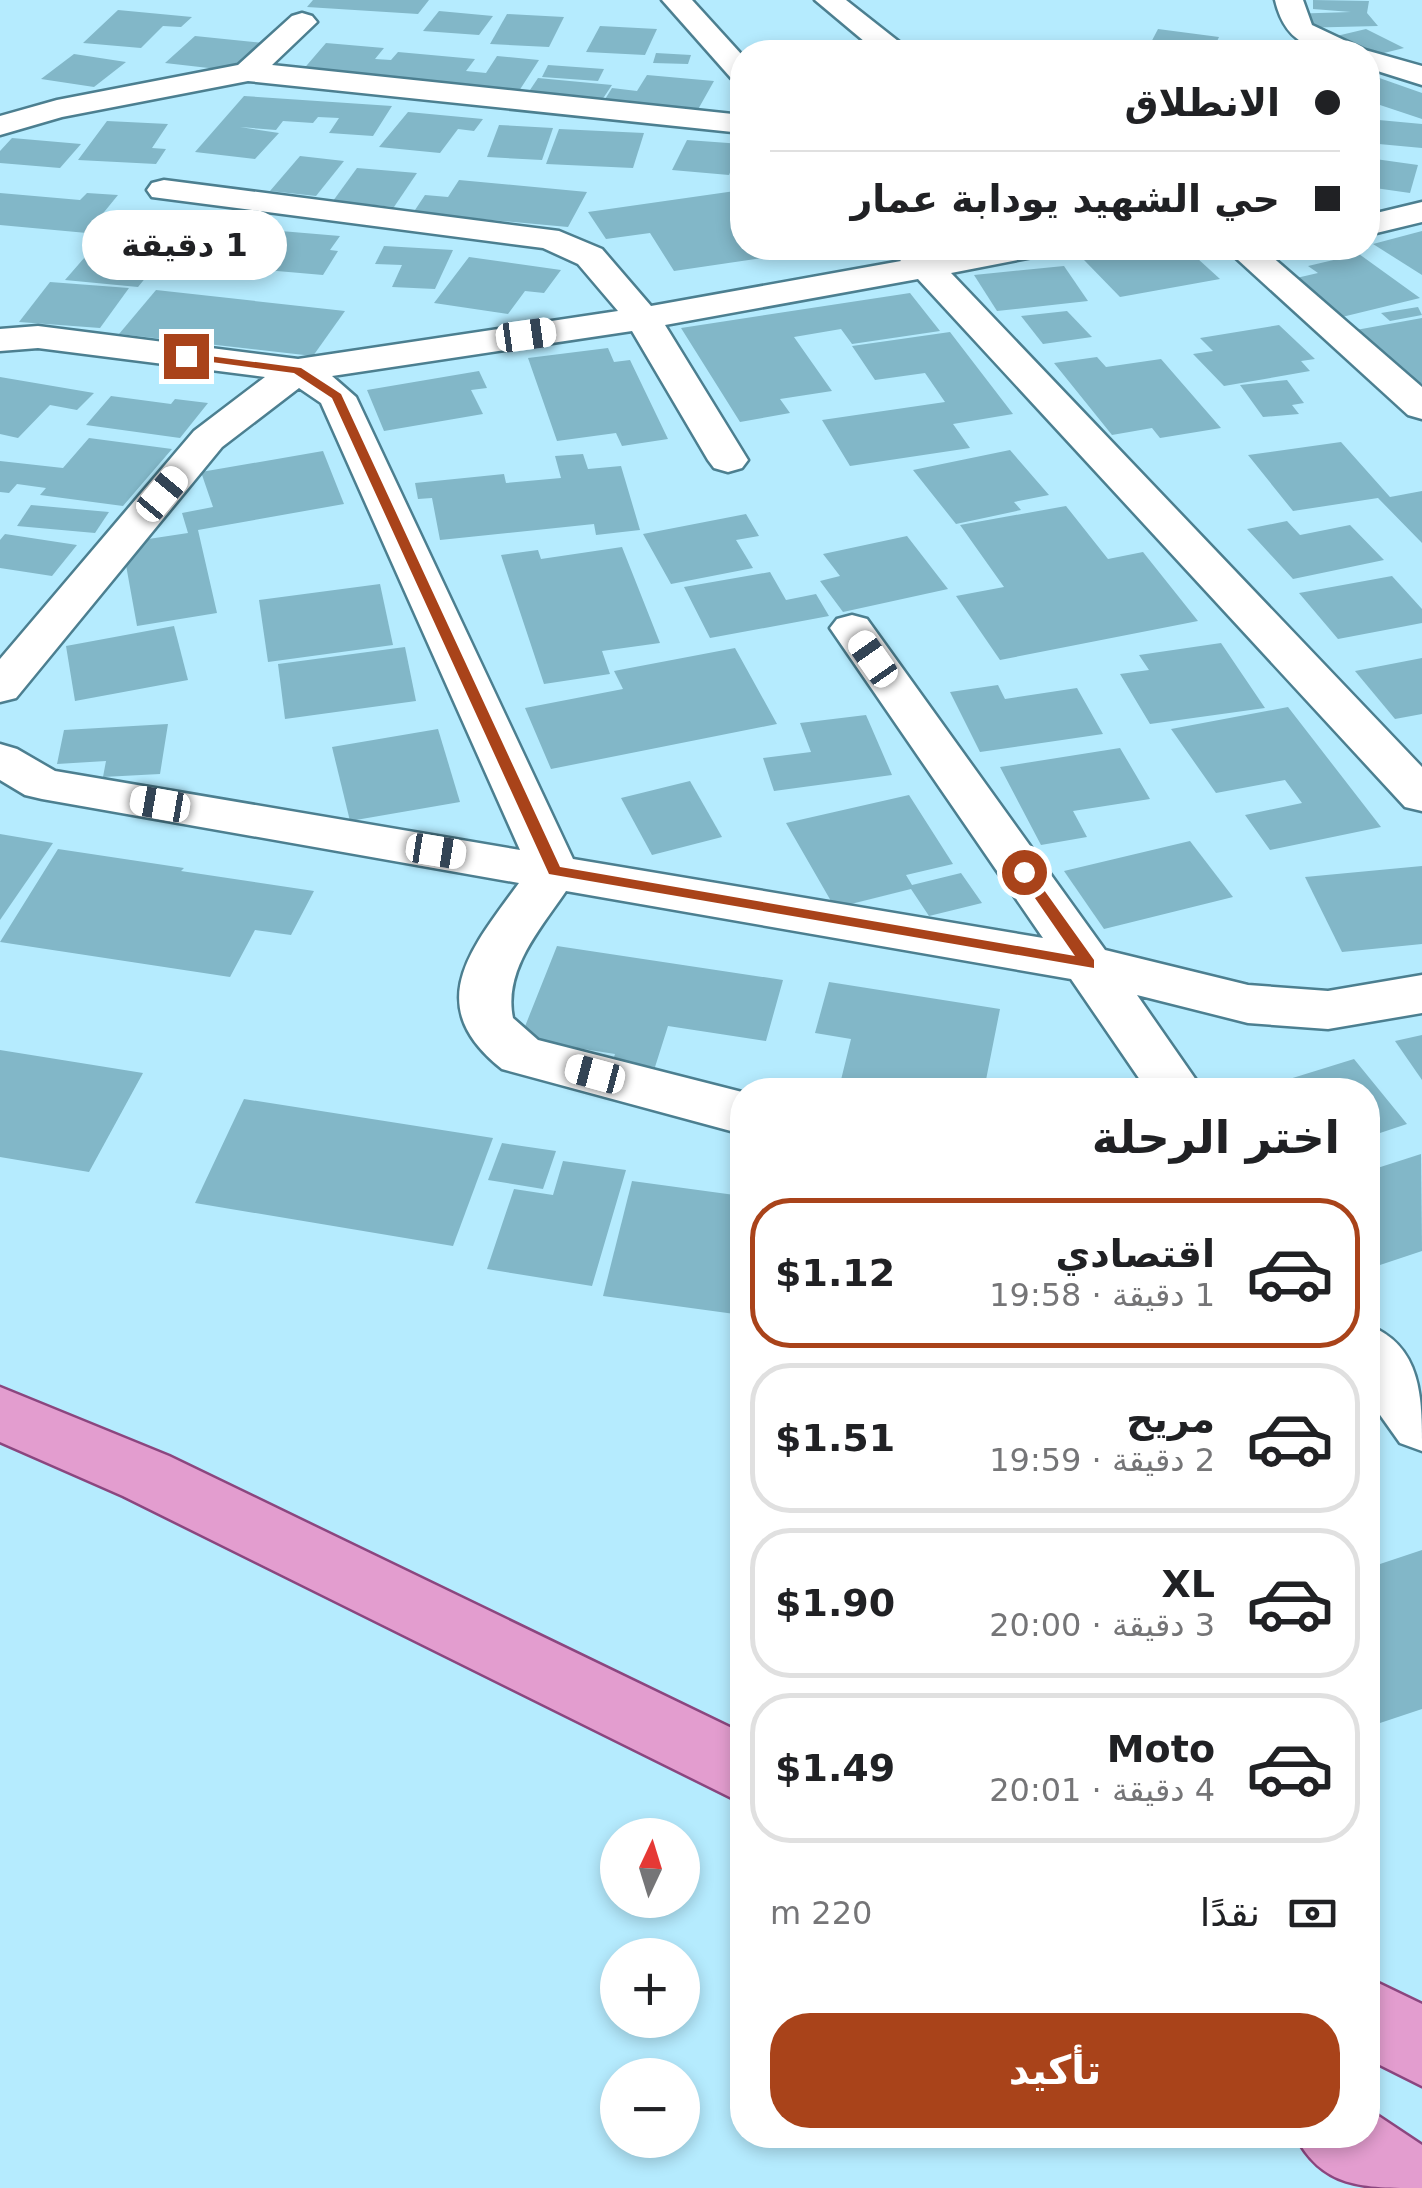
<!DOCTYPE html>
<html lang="ar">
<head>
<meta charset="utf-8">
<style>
	body { margin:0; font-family:"DejaVu Sans",Vazirmatn,sans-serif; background:#f2f2f2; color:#202124; direction:rtl; height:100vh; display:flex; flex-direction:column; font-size:38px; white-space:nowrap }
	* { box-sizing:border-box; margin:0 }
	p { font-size:32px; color:#757577 }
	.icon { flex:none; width:55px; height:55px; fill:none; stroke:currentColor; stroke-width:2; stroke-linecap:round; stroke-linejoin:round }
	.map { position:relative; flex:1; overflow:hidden; direction:ltr }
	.side { position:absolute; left:730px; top:1078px; width:650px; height:1070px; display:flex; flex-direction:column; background:#fff; border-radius:40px; box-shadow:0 5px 15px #0003; direction:rtl }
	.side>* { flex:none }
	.guide { position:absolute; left:730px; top:40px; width:650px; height:220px; border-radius:40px; box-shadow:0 5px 15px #0003; direction:rtl; display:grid; align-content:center; height:220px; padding:0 40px; background:#fff }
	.needle { width:65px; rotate:4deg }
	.tools { position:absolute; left:600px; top:1818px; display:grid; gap:20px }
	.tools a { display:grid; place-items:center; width:100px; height:100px; border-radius:50%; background:#fff; box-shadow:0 5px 15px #0003; font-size:50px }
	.end { position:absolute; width:45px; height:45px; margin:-22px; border:12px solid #a9431a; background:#fff; box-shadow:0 0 0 5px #fff }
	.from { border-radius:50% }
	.bubble { position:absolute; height:70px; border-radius:35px; background:#fff; box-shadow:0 5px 15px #0003; font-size:32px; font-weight:700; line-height:70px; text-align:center; direction:rtl }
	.car { position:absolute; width:30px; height:60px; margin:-30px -15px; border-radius:12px; box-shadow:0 0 8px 2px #0007; background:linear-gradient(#fff 24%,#345 0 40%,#fff 0 76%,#345 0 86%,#fff 0) }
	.guide b { display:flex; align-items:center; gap:35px; height:95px; font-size:38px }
	.guide b+b { border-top:2px solid #e0e0e0 }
	.guide i { width:25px; height:25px; background:#202124 }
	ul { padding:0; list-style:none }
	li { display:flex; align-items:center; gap:30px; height:150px; margin:0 20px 15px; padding:0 20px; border:5px solid #e0e0e0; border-radius:40px }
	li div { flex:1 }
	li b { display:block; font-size:38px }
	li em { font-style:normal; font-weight:700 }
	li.current { border-color:#a9431a }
	li>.icon { width:90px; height:90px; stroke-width:1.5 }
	h2 { padding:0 40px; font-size:45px; line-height:120px }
	.pay { display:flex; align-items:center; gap:25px; height:110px; padding:0 40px; font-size:38px }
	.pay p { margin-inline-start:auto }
	.action { display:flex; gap:20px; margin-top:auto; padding:20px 40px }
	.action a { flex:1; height:115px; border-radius:40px; background:#a9431a; color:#fff; font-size:40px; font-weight:700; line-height:115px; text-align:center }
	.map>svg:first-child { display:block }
	.building { fill:#82b7c8 }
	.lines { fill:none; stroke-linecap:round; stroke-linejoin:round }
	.minor-casing { stroke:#4c7f90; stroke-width:5 }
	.major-casing { stroke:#8b467f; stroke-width:5 }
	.minor { fill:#fff; fill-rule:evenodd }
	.major { fill:#e39dcf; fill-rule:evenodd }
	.route { fill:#a9431a }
</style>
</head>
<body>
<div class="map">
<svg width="1422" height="2188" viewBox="0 0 1422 2188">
	<rect width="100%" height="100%" fill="#b5ebfe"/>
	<g class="building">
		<polygon points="313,0 429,0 418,14 307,7"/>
		<polygon points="1313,0 1369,1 1367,13 1378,26 1297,28 1287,14 1351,12 1313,9"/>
		<polygon points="118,10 192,17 181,27 163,26 141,48 83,43"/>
		<polygon points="439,11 493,16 479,35 423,31"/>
		<polygon points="507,14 564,17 549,47 490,44"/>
		<polygon points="600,26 657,29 645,55 586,52"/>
		<polygon points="1158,29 1219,37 1212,52 1146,52"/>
		<polygon points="1366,29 1404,48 1368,57 1368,52 1350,52 1324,39"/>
		<polygon points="195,36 264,43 235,71 165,63"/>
		<polygon points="830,42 839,52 756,52 756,50"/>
		<polygon points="326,43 384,48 375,59 391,60 398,52 475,59 466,71 486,73 497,56 539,60 519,91 301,72"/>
		<polygon points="656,53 691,55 688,64 653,63"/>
		<polygon points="74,54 126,62 94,87 41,79"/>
		<polygon points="548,65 604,69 598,81 542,77"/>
		<polygon points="1368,74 1422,93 1422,119 1368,101"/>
		<polygon points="647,75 714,81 696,113 602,104 612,88 637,91"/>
		<polygon points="538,78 612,85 598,106 524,99"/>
		<polygon points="244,96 392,106 373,136 329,133 339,118 318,117 313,123 283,121 276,130 240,127 279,133 255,159 195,152"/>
		<polygon points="408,112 483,119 474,131 458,129 440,153 379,147"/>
		<polygon points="1368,119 1422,124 1422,148 1368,143"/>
		<polygon points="107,121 168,124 152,148 166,149 156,164 78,160"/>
		<polygon points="499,125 553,128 542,160 487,157"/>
		<polygon points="559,129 644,133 633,168 546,164"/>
		<polygon points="12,138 81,144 60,168 0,163 0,151"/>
		<polygon points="687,140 742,144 729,175 672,170"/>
		<polygon points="300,156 344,161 316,196 270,191"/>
		<polygon points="1368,158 1418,165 1410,193 1368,187"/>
		<polygon points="357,168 417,173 394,207 333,201"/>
		<polygon points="459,180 587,192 568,227 413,213 425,195 448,197"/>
		<polygon points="742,190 742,248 817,250 674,271 650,233 606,239 588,212"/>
		<polygon points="0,193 80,200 87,193 118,195 87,233 0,225"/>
		<polygon points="211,225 340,236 330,250 338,251 323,275 183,263"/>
		<polygon points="1422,231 1422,275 1373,244"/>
		<polygon points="98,242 187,250 166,277 147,276 138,287 65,280"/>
		<polygon points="384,246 453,250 435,289 392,287 402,265 375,264"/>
		<polygon points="1159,248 1186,248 1220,279 1120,297 1084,260"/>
		<polygon points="1359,254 1420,298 1342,317 1292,279 1318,273 1308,266"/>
		<polygon points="469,257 561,270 544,293 525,291 508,314 434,303"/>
		<polygon points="1064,266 1088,301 997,311 974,275"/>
		<polygon points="50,282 129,288 100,328 19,322"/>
		<polygon points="156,290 345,311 313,356 119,334"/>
		<polygon points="910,293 940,331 852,344 841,329 794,337 832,391 780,399 790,413 740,422 681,328"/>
		<polygon points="1418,307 1422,315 1390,321 1381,313"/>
		<polygon points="1067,311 1092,337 1043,344 1021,316"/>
		<polygon points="1422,318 1422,383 1419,384 1356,330"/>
		<polygon points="1279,325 1315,359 1301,361 1310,371 1224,386 1193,354 1213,351 1200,338"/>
		<polygon points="950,332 1013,414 953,424 970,448 850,466 822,420 945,402 925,373 875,380 852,346"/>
		<polygon points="608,348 614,362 630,360 668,439 622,446 616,433 557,441 528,358"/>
		<polygon points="1097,357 1106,367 1161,359 1221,428 1160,438 1152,428 1112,435 1054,363"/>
		<polygon points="479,371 487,388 471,390 483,414 384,431 367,390"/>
		<polygon points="0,377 94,393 77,410 50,405 18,438 0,434"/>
		<polygon points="1287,380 1304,403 1292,405 1299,414 1263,417 1240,385"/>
		<polygon points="111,396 171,404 175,399 208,403 180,438 86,425"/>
		<polygon points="89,438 172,449 123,506 40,495 46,488 17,484 9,493 0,492 0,461 63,468"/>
		<polygon points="1341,442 1390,497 1422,491 1422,543 1378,498 1293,511 1248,455"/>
		<polygon points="1010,450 1049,495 1014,502 1021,510 956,524 913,470"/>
		<polygon points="323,451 344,504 198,530 217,613 137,626 122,543 188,533 182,513 213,507 201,472"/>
		<polygon points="583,454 588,469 621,466 640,530 596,535 594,524 440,540 432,498 418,499 415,483 504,474 506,483 561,478 555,456"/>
		<polygon points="31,505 109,512 95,533 17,526"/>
		<polygon points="1066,506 1108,559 1143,552 1198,621 1000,660 956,596 1004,587 960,525"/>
		<polygon points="746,514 759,536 736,540 753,568 671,584 643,534"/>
		<polygon points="1287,521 1300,535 1350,525 1384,560 1293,579 1247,529"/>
		<polygon points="5,534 77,545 52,576 0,568 0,540"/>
		<polygon points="907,536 948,589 843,612 820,581 840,576 823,554"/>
		<polygon points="622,547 660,643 602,651 610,674 544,684 501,555 538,550 541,559"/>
		<polygon points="770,572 786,600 816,594 829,616 710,638 684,587"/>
		<polygon points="1392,576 1422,609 1422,623 1338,639 1299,593"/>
		<polygon points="380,584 393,645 268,662 259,600"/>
		<polygon points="174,626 188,680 75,701 66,646"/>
		<polygon points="1221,643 1265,708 1150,724 1120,674 1149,670 1139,655"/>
		<polygon points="405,647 416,701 285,719 278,664"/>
		<polygon points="735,648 777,724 551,769 525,708 623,689 614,671"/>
		<polygon points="1422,658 1422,714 1395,719 1355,671"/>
		<polygon points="998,685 1005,699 1077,688 1103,734 980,752 950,692"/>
		<polygon points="1288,707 1381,827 1270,850 1245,815 1302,803 1285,780 1216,793 1171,729"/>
		<polygon points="866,715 892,775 774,791 763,758 811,752 800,723"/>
		<polygon points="168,724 160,774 103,777 106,761 57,764 64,730"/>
		<polygon points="438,729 460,802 350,821 332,747"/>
		<polygon points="1120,748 1150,799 1073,811 1087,837 1041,845 1000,767"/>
		<polygon points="690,781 722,837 652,855 621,798"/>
		<polygon points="909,795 953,864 906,875 912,885 961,873 982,903 929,916 911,889 835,908 786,823"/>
		<polygon points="0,834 53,843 0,920"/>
		<polygon points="1190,841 1233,897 1104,929 1064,871"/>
		<polygon points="58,849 184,868 181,871 314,891 291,935 255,930 230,977 0,942"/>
		<polygon points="1422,866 1422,944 1342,952 1305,877"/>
		<polygon points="557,946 783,980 766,1041 668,1026 655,1067 613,1060 615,1054 520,1039"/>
		<polygon points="829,982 1000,1009 984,1090 875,1090 840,1084 851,1039 815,1033"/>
		<polygon points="1422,1035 1422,1080 1395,1041"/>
		<polygon points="0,1050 143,1073 89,1172 0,1157"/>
		<polygon points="1354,1059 1407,1124 1368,1137 1368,1090 1254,1090"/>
		<polygon points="244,1099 493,1138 453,1246 195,1203"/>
		<polygon points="502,1143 556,1151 543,1189 488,1180"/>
		<polygon points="1421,1154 1422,1251 1368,1269 1368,1171"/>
		<polygon points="563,1161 626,1170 592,1286 487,1269 514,1189 553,1195"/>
		<polygon points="632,1181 742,1196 742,1315 603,1296"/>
		<polygon points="1422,1550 1422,1709 1368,1727 1368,1568"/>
	</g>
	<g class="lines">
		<defs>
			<g id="minor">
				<polygon points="662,0 692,0 742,55 742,81 731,78"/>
				<polygon points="815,0 846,0 912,52 877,52"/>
				<path d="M1275 0H1303L1312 25 1365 50 1422 66V85L1368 68V52C1321 52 1287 51 1275 0Z"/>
				<polygon points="302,13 312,16 317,22 272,65 742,115 742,133 248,81 62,117 0,135 0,116 57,100 238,65 292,16"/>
				<path d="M164 180 559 231 602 249 651 306 901 261 891 248H927L934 255 976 248H1048L1043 255 951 273 1422 767V811L1405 807 918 279 665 325 748 460 742 468 728 472 714 468 708 460 632 331 332 376 356 397 573 859 1043 938 830 628 837 619 852 615 867 619 1105 950 1248 985 1328 991 1422 975V1013L1328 1029 1248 1023 1137 995 1203 1090H1147L1071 979 566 891C541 928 503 970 513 1018L538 1040 742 1092V1134L502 1069C421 1005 471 949 519 883L42 799 25 795 0 780V744L17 749 55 771 520 850 321 403 299 388 222 447 16 698 0 702V659L194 431 265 377 38 348 0 351V329L38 326 298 359 618 311 578 264 543 248 152 197 147 190 152 183Z"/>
				<polygon points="1422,202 1422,222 1368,235 1368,215"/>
				<polygon points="1225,248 1262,248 1422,387 1422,419 1408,415"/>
				<path d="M1368 1325C1422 1346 1422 1397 1422 1451L1400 1443 1368 1398Z"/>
			</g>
			<g id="major">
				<polygon points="0,1387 169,1456 742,1733 742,1803 123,1496 0,1442"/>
				<polygon points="1368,1978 1422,2004 1422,2086 1368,2059"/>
				<path d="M1368 2109 1422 2145V2188C1362 2188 1322 2188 1295 2135H1368Z"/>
			</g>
		</defs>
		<use href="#minor" class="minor-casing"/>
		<use href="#major" class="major-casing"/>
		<use href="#minor" class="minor"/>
		<use href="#major" class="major"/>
	</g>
	<polygon class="route" points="186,353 301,368 341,394 560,867 1075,956 1017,872 1024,867 1029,869 1094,960 1094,968 549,874 332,398 294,373 182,358"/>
</svg>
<div class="tools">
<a><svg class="needle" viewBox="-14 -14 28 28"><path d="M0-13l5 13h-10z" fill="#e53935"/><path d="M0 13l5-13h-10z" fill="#757577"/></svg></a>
<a>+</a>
<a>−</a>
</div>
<i class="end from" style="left:1024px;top:872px"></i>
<i class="end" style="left:186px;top:356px"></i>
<div class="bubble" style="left:82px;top:210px;width:205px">1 دقيقة</div>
<i class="car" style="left:526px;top:335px;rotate:82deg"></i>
<i class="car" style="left:162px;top:494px;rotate:40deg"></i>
<i class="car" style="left:873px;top:659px;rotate:325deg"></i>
<i class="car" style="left:160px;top:804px;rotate:280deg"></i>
<i class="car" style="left:436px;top:851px;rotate:99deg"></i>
<i class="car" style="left:595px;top:1074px;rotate:285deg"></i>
<div class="guide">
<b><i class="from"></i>الانطلاق</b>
<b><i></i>حي الشهيد يودابة عمار</b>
</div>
<section class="side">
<h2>اختر الرحلة</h2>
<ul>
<li class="current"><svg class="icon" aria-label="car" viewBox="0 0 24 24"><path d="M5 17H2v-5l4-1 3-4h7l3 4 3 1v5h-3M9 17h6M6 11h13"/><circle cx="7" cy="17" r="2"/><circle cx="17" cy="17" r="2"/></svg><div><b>اقتصادي</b><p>1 دقيقة · 19:58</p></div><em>$1.12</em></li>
<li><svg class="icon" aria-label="car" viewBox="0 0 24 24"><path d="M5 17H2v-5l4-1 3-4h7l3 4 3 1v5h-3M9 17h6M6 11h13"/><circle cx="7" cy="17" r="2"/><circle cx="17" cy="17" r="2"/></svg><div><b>مريح</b><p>2 دقيقة · 19:59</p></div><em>$1.51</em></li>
<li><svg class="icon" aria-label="car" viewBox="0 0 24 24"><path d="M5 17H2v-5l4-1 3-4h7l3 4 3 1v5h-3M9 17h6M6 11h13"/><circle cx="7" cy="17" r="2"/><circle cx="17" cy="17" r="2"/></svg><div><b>XL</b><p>3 دقيقة · 20:00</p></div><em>$1.90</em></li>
<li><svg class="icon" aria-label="car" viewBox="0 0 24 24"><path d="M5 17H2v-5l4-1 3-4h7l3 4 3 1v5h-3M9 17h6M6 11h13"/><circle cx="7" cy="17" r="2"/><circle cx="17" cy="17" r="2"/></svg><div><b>Moto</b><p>4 دقيقة · 20:01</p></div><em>$1.49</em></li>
</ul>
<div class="pay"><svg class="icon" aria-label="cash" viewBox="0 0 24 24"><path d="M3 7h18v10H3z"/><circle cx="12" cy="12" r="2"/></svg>نقدًا<p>220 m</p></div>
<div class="action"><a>تأكيد</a></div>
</section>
</div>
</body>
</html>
